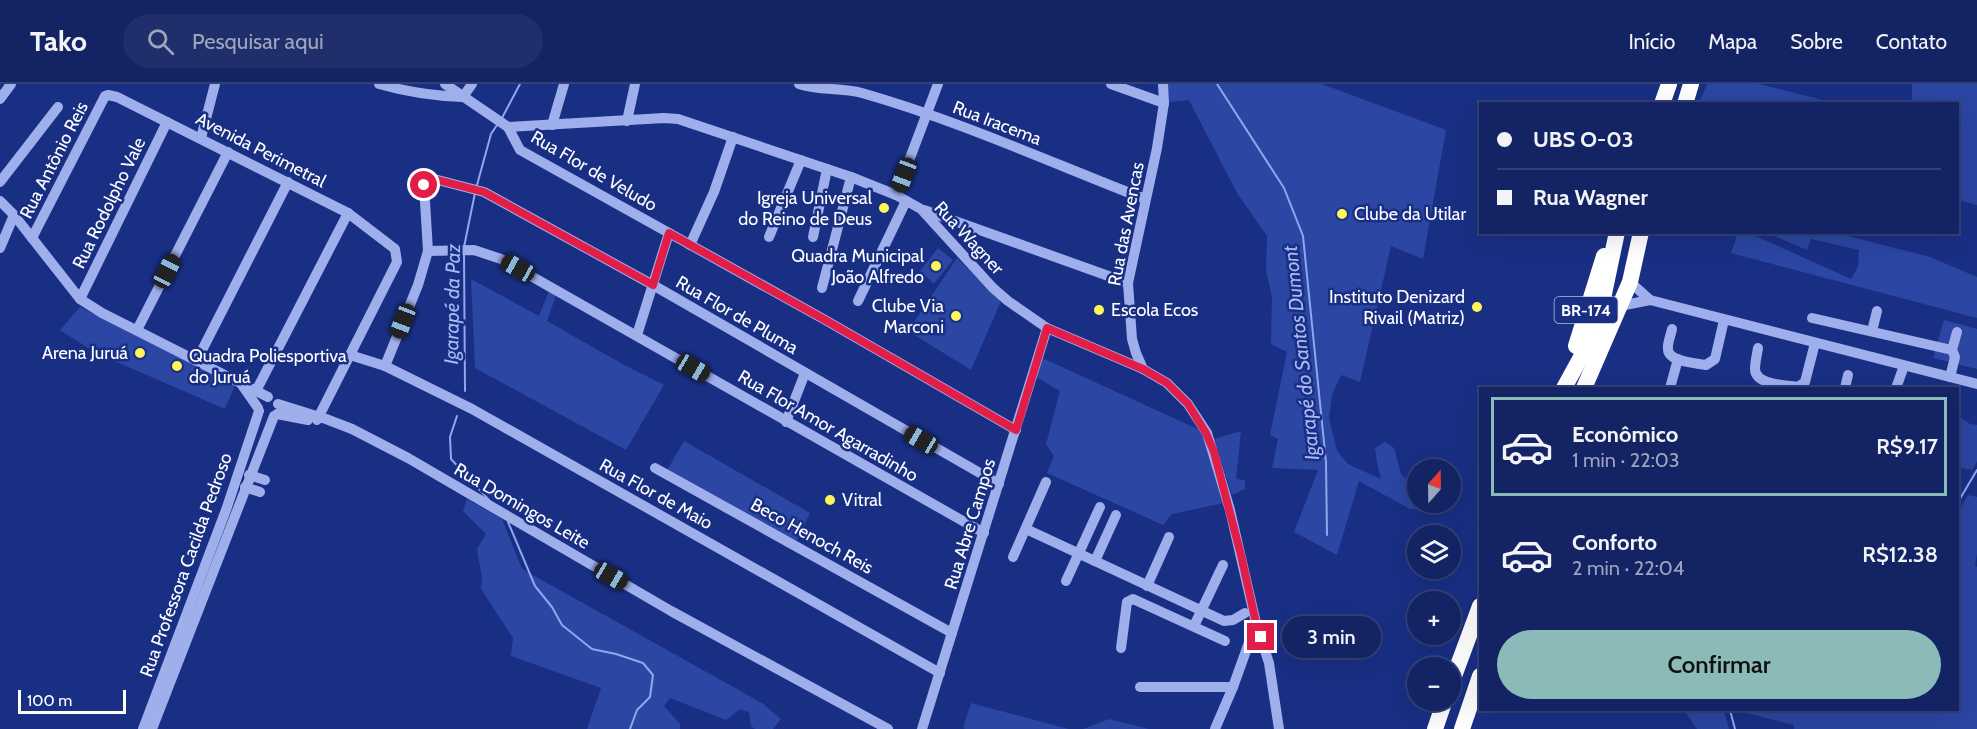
<!DOCTYPE html>
<html lang="pt">
<head>
<meta charset="utf-8">
<style>
	body { margin:0; font-family:Cabin,sans-serif; background:#202f6c; color:#f1f3f6; height:100vh; display:flex; flex-direction:column; font-size:22px; white-space:nowrap }
	* { box-sizing:border-box; margin:0 }
	p { font-size:20px; color:#9da4be }
	.icon { flex:none; width:33px; height:33px; fill:none; stroke:currentColor; stroke-width:2; stroke-linecap:round; stroke-linejoin:round }
	.map { position:relative; flex:1; overflow:hidden }
	.side { position:absolute; left:1479px; top:303px; width:480px; height:324px; display:flex; flex-direction:column; background:#132363; border-radius:0px; box-shadow:0 6px 24px #0002,0 0 0 2px #324078 }
	.side>* { flex:none }
	.guide { position:absolute; left:1479px; top:18px; width:480px; height:132px; border-radius:0px; box-shadow:0 6px 24px #0002,0 0 0 2px #324078; display:grid; align-content:center; height:132px; padding:0 18px; background:#132363 }
	.needle { width:39px; rotate:20deg }
	.controls { position:absolute; left:1407px; top:375px; display:grid; gap:12px }
	.controls a { display:grid; place-items:center; width:54px; height:54px; border-radius:50%; background:#132363; box-shadow:0 6px 24px #0002,0 0 0 2px #324078; font-size:30px }
	.scale { position:absolute; left:18px; bottom:15px; width:108px; box-sizing:border-box; padding-left:6px; border:3px solid #fff; border-top:0; font-size:16px; line-height:21px; white-space:nowrap; color:#fff; -webkit-text-stroke:4px #192f84; paint-order:stroke }
	.end { position:absolute; width:27px; height:27px; margin:-14px; border:8px solid #e11d48; background:#fff; box-shadow:0 0 0 3px #fff }
	.from { border-radius:50% }
	.bubble { position:absolute; height:42px; border-radius:21px; background:#132363; box-shadow:0 6px 24px #0002,0 0 0 2px #324078; font-size:20px; font-weight:600; line-height:42px; text-align:center }
	.car { position:absolute; width:18px; height:36px; margin:-18px -9px; border-radius:8px; box-shadow:0 0 4px 2px #0007; background:linear-gradient(#222 24%,#8ab4d8 0 40%,#222 0 76%,#8ab4d8 0 86%,#222 0) }
	.guide b { display:flex; align-items:center; gap:21px; height:57px; font-size:22px }
	.guide b+b { border-top:2px solid #324078 }
	.guide i { width:15px; height:15px; background:#f1f3f6 }
	ul { padding:10px 0 0; list-style:none }
	li { display:flex; align-items:center; gap:18px; height:99px; margin:0 12px 9px; padding:0 6px; border:3px solid transparent; border-radius:0px }
	li div { flex:1 }
	li b { display:block; font-size:22px }
	li em { font-style:normal; font-weight:600 }
	li.on { border-color:#8bbbb9 }
	li>.icon { width:54px; height:54px; stroke-width:1.5 }
	.action { display:flex; gap:12px; margin-top:auto; padding:12px 18px }
	.action a { flex:1; height:69px; border-radius:36px; background:#8bbbb9; color:#111; font-size:24px; font-weight:600; line-height:69px; text-align:center }
	header { display:flex; align-items:center; gap:36px; box-sizing:border-box; height:84px; padding:0 30px; background:#132363; border-bottom:2px solid #324078 }
	header strong { font-size:28px }
	nav { display:flex; gap:33px; margin-inline-start:auto; font-size:21px }
	.search { width:420px; height:54px; background:#202f6c; display:flex; align-items:center; gap:15px; box-sizing:border-box; padding:0 21px; border-radius:33px; color:#9da4be; font-size:22px }
	.map>svg:first-child { display:block }
	.green { fill:#2b46a3 }
	.lines { fill:none; stroke-linecap:round; stroke-linejoin:round }
	.stream { stroke:#90a7ee; stroke-width:2 }
	.minor { stroke:#9eafec; stroke-width:10 }
	.highway { stroke:#fff; stroke-width:16 }
	.route { stroke:#e11d48; stroke-width:8 }
	.poi-dot { fill:#fff559; stroke:#192f84; stroke-width:2 }
	.labels { text-anchor:middle; stroke-width:5; stroke-linejoin:round; paint-order:stroke }
	.shield { fill:#192f84; stroke:#bac1da; stroke-width:1.5 }
	.shield-label { font-size:16px; font-weight:bold; fill:#fff }
	.street-label { font-size:18px; fill:#fff; stroke:#192f84 }
	.poi-label { font-size:18px; fill:#fff; stroke:#192f84; text-anchor:end }
	.water-label { font-size:20px; font-style:italic; fill:#a9baf4; stroke:#192f84 }
</style>
</head>
<body>
<header>
<strong>Tako</strong>
<div class="search"><svg class="icon" aria-label="search" viewBox="0 0 24 24"><circle cx="10" cy="10" r="6"/><path d="M15 15l6 6"/></svg>Pesquisar aqui</div>
<nav><a>Início</a><a>Mapa</a><a>Sobre</a><a>Contato</a></nav>
</header>
<div class="map">
<svg width="1977" height="645" viewBox="0 0 1977 645">
	<rect width="100%" height="100%" fill="#192f84"/>
	<g class="green">
		<polygon points="1167,0 1322,0 1446,46 1423,175 1391,162 1360,298 1341,291 1332,311 1329,334 1337,367 1348,380 1381,395 1377,379 1375,364 1385,358 1394,364 1401,390 1417,407 1418,418 1424,419 1422,424 1410,425 1359,397 1337,471 1294,448 1318,386 1272,384 1278,355 1270,351 1287,268 1271,260 1272,213 1266,187 1267,152 1237,109 1189,16 1169,18"/>
		<polygon points="1707,0 1759,0 1834,19 1699,19"/>
		<polygon points="1912,0 1977,0 1977,121 1958,116 1958,20 1907,19 1912,18"/>
		<polygon points="1738,149 1749,149 1851,195 1858,183 1859,166 1811,155 1807,166 1777,153 1773,149 1836,149 1930,173 1977,193 1977,234 1731,169"/>
		<polygon points="938,164 953,176 934,200 920,187"/>
		<polygon points="957,174 1001,217 971,286 908,247"/>
		<polygon points="471,195 539,232 551,202 558,206 547,237 624,281 664,301 626,366 475,284"/>
		<polygon points="80,223 235,301 225,325 96,269 60,246"/>
		<polygon points="1944,236 1977,245 1977,285 1933,274"/>
		<polygon points="1040,273 1202,347 1224,419 1172,430 1163,441 1047,389 1054,372 1046,360 1060,307 1036,293"/>
		<polygon points="1958,332 1970,340 1977,341 1977,377 1972,386 1958,383"/>
		<polygon points="1241,347 1236,395 1245,396 1245,405 1232,411 1214,355"/>
		<polygon points="684,357 810,429 795,460 666,388"/>
		<polygon points="1968,411 1977,413 1977,469 1975,482 1977,483 1977,645 1794,645 1794,641 1739,627 1958,626 1958,428"/>
		<polygon points="467,415 502,435 522,485 762,619 781,635 773,645 755,645 751,642 749,628 740,625 726,636 670,614 664,622 680,640 680,645 587,645 601,604 511,572 513,554 481,505 482,494 477,465 486,450 463,427"/>
		<polygon points="971,619 1069,645 966,645 963,644"/>
		<polygon points="1684,626 1724,626 1729,645 1697,645"/>
		<polygon points="1109,635 1149,645 1083,645"/>
	</g>
	<g class="lines">
		<g class="stream">
			<polyline points="1217,0 1284,104 1303,152 1326,378 1327,451"/>
			<polyline points="502,34 520,0"/>
			<polyline points="477,101 491,50 497,41"/>
			<polyline points="464,163 475,109"/>
			<polyline points="464,168 465,307"/>
			<polyline points="457,332 450,353 451,375 489,416"/>
			<polyline points="1958,418 1977,386"/>
			<polyline points="508,438 535,502 552,523 562,541 592,565 616,570 643,579 653,591 650,613 637,626 630,645"/>
			<polyline points="1730,626 1735,645"/>
		</g>
		<g class="minor">
			<path d="M379 0C407 8 434 12 462 13"/>
			<polyline points="445,0 508,43 664,34 678,35 851,93 896,111 921,125 993,204 1008,217 1047,244 1143,285 1167,299 1188,320 1207,349 1230,426 1256,539 1269,579 1279,645"/>
			<path d="M799 0C819 7 840 3 862 9 957 36 1052 79 1145 115"/>
			<polyline points="1111,0 1164,19"/>
			<polyline points="463,13 472,0"/>
			<polyline points="0,15 11,0"/>
			<polyline points="627,37 635,0"/>
			<polyline points="552,41 564,0"/>
			<polyline points="508,43 520,66 827,237 1016,346"/>
			<polyline points="201,54 215,0"/>
			<polyline points="0,98 58,23"/>
			<polyline points="896,111 938,0"/>
			<polyline points="0,117 14,131 80,215 102,229 268,313"/>
			<polyline points="924,126 1128,199"/>
			<polyline points="769,153 801,76"/>
			<polyline points="813,153 827,85"/>
			<polyline points="32,154 105,12 108,11 117,13 348,129 395,165 397,178 317,336"/>
			<polyline points="690,161 714,108 733,53"/>
			<polyline points="0,164 14,131"/>
			<polyline points="428,167 474,166 501,175 984,449"/>
			<polyline points="1630,198 1650,216"/>
			<polyline points="822,204 851,93"/>
			<polyline points="80,215 167,38"/>
			<polyline points="858,217 906,117"/>
			<polyline points="1620,222 1650,216 1977,300"/>
			<polyline points="1812,234 1952,266 1955,273 1950,293"/>
			<path d="M1672 245C1671 251 1667 259 1668 265 1668 278 1696 279 1706 281L1715 275 1724 236"/>
			<polyline points="137,246 228,68"/>
			<polyline points="1872,247 1877,227"/>
			<polyline points="637,251 669,149"/>
			<path d="M1758 264C1757 271 1755 278 1755 285 1755 301 1786 301 1798 303L1805 298 1815 259"/>
			<polyline points="1952,266 1957,248"/>
			<polyline points="350,271 385,282 472,325 940,589"/>
			<polyline points="197,276 288,98"/>
			<polyline points="385,282 418,201 428,167 424,101 425,96 430,94 484,108 653,201 999,400"/>
			<polyline points="1143,285 1136,269 1132,255 1128,199 1157,64 1164,19 1163,0"/>
			<polyline points="242,301 258,324"/>
			<polyline points="1670,304 1678,275"/>
			<polyline points="1845,304 1848,291"/>
			<polyline points="1896,304 1904,282"/>
			<polyline points="256,307 348,129"/>
			<polyline points="278,320 326,335 352,345 408,374 671,527 888,645"/>
			<polyline points="277,330 308,336"/>
			<polyline points="786,338 805,289"/>
			<polyline points="655,384 952,549"/>
			<polyline points="249,391 265,396"/>
			<polyline points="245,403 260,408"/>
			<polyline points="1026,445 1224,537 1233,536 1245,529"/>
			<polyline points="1013,473 1046,398"/>
			<polyline points="1095,477 1116,431"/>
			<polyline points="1066,497 1100,423"/>
			<polyline points="1147,502 1169,453"/>
			<polyline points="1194,542 1223,481"/>
			<polyline points="1121,564 1127,518 1133,515 1225,557"/>
			<polyline points="1140,603 1233,603"/>
			<polyline points="143,645 226,426 259,327"/>
			<polyline points="152,645 274,332"/>
			<polyline points="922,645 1047,244"/>
			<polyline points="1215,645 1233,603 1256,539"/>
		</g>
		<g class="highway">
			<polyline points="1662,20 1669,0"/>
			<polyline points="1685,20 1691,0"/>
			<polyline points="1576,262 1604,172"/>
			<polyline points="1564,304 1586,264 1601,224 1617,148"/>
			<polyline points="1584,304 1630,198 1641,148"/>
			<polyline points="1450,603 1480,522"/>
			<polyline points="1435,645 1445,616"/>
			<polyline points="1462,645 1480,592"/>
		</g>
	</g>
	<g class="lines">
		<polyline class="route" points="424,101 425,96 430,94 484,108 653,201 669,149 827,237 1016,346 1047,244 1143,285 1167,299 1188,320 1206,349 1214,368 1241,471 1256,539 1261,553"/>
	</g>
	<g class="poi-dot">
		<circle cx="884" cy="124" r="6"/>
		<circle cx="1342" cy="130" r="6"/>
		<circle cx="936" cy="182" r="6"/>
		<circle cx="1477" cy="223" r="6"/>
		<circle cx="1099" cy="226" r="6"/>
		<circle cx="956" cy="232" r="6"/>
		<circle cx="140" cy="269" r="6"/>
		<circle cx="177" cy="282" r="6"/>
		<circle cx="830" cy="416" r="6"/>
	</g>
	<g class="labels">
		<rect class="shield" x="1554.5" y="213" width="63" height="26" rx="4.5"/>
		<g class="shield-label">
			<text x="1586" y="232">BR-174</text>
		</g>
		<g class="street-label">
			<text transform="translate(997 39) rotate(21)" y="6">Rua Iracema</text>
			<text transform="translate(261 66) rotate(27)" y="6">Avenida Perimetral</text>
			<text transform="translate(54 76) rotate(-63)" y="6">Rua Antônio Reis</text>
			<text transform="translate(594 87) rotate(30)" y="6">Rua Flor de Veludo</text>
			<text transform="translate(109 119) rotate(-64)" y="6">Rua Rodolpho Vale</text>
			<text transform="translate(1126 140) rotate(-79)" y="6">Rua das Avencas</text>
			<text transform="translate(969 154) rotate(47)" y="6">Rua Wagner</text>
			<text transform="translate(737 231) rotate(30)" y="6">Rua Flor de Pluma</text>
			<text transform="translate(828 342) rotate(30)" y="6">Rua Flor Amor Agarradinho</text>
			<text transform="translate(656 410) rotate(29)" y="6">Rua Flor de Maio</text>
			<text transform="translate(522 422) rotate(30)" y="6">Rua Domingos Leite</text>
			<text transform="translate(970 440) rotate(-73)" y="6">Rua Abre Campos</text>
			<text transform="translate(812 452) rotate(29)" y="6">Beco Henoch Reis</text>
			<text transform="translate(186 481) rotate(-70)" y="6">Rua Professora Cacilda Pedroso</text>
		</g>
		<g class="poi-label">
			<text x="872" y="120">Igreja Universal<tspan x="872" dy="21">do Reino de Deus</tspan></text>
			<text x="1354" y="136" text-anchor="start">Clube da Utilar</text>
			<text x="924" y="178">Quadra Municipal<tspan x="924" dy="21">João Alfredo</tspan></text>
			<text x="1465" y="219">Instituto Denizard<tspan x="1465" dy="21">Rivail (Matriz)</tspan></text>
			<text x="944" y="228">Clube Via<tspan x="944" dy="21">Marconi</tspan></text>
			<text x="1111" y="232" text-anchor="start">Escola Ecos</text>
			<text x="128" y="275">Arena Juruá</text>
			<text x="189" y="278" text-anchor="start">Quadra Poliesportiva<tspan x="189" dy="21">do Juruá</tspan></text>
			<text x="842" y="422" text-anchor="start">Vitral</text>
		</g>
		<g class="water-label">
			<text transform="translate(452 220) rotate(-89)" y="7">Igarapé da Paz</text>
			<text transform="translate(1301 269) rotate(-96)" y="7">Igarapé do Santos Dumont</text>
		</g>
	</g>
</svg>
<div class="controls">
<a><svg class="needle" viewBox="-14 -14 28 28"><path d="M0-13l5 13h-10z" fill="#e53935"/><path d="M0 13l5-13h-10z" fill="#9da4be"/></svg></a>
<a><svg class="icon" aria-label="layers" viewBox="0 0 24 24"><path d="M12 4l9 5-9 5-9-5zM3 14l9 5 9-5"/></svg></a>
<a>+</a>
<a>−</a>
</div>
<div class="scale">100 m</div>
<i class="end from" style="left:424px;top:101px"></i>
<i class="end" style="left:1261px;top:553px"></i>
<div class="bubble" style="left:1282px;top:532px;width:99px">3 min</div>
<i class="car" style="left:904px;top:91px;rotate:201deg"></i>
<i class="car" style="left:518px;top:184px;rotate:299deg"></i>
<i class="car" style="left:167px;top:187px;rotate:27deg"></i>
<i class="car" style="left:403px;top:237px;rotate:201deg"></i>
<i class="car" style="left:693px;top:284px;rotate:120deg"></i>
<i class="car" style="left:921px;top:356px;rotate:300deg"></i>
<i class="car" style="left:611px;top:492px;rotate:120deg"></i>
<div class="guide">
<b><i class="from"></i>UBS O-03</b>
<b><i></i>Rua Wagner</b>
</div>
<section class="side">
<ul>
<li class="on"><svg class="icon" aria-label="car" viewBox="0 0 24 24"><path d="M5 17H2v-5l4-1 3-4h7l3 4 3 1v5h-3M9 17h6M6 11h13"/><circle cx="7" cy="17" r="2"/><circle cx="17" cy="17" r="2"/></svg><div><b>Econômico</b><p>1 min · 22:03</p></div><em>R$9.17</em></li>
<li><svg class="icon" aria-label="car" viewBox="0 0 24 24"><path d="M5 17H2v-5l4-1 3-4h7l3 4 3 1v5h-3M9 17h6M6 11h13"/><circle cx="7" cy="17" r="2"/><circle cx="17" cy="17" r="2"/></svg><div><b>Conforto</b><p>2 min · 22:04</p></div><em>R$12.38</em></li>
</ul>
<div class="action"><a>Confirmar</a></div>
</section>
</div>
</body>
</html>
